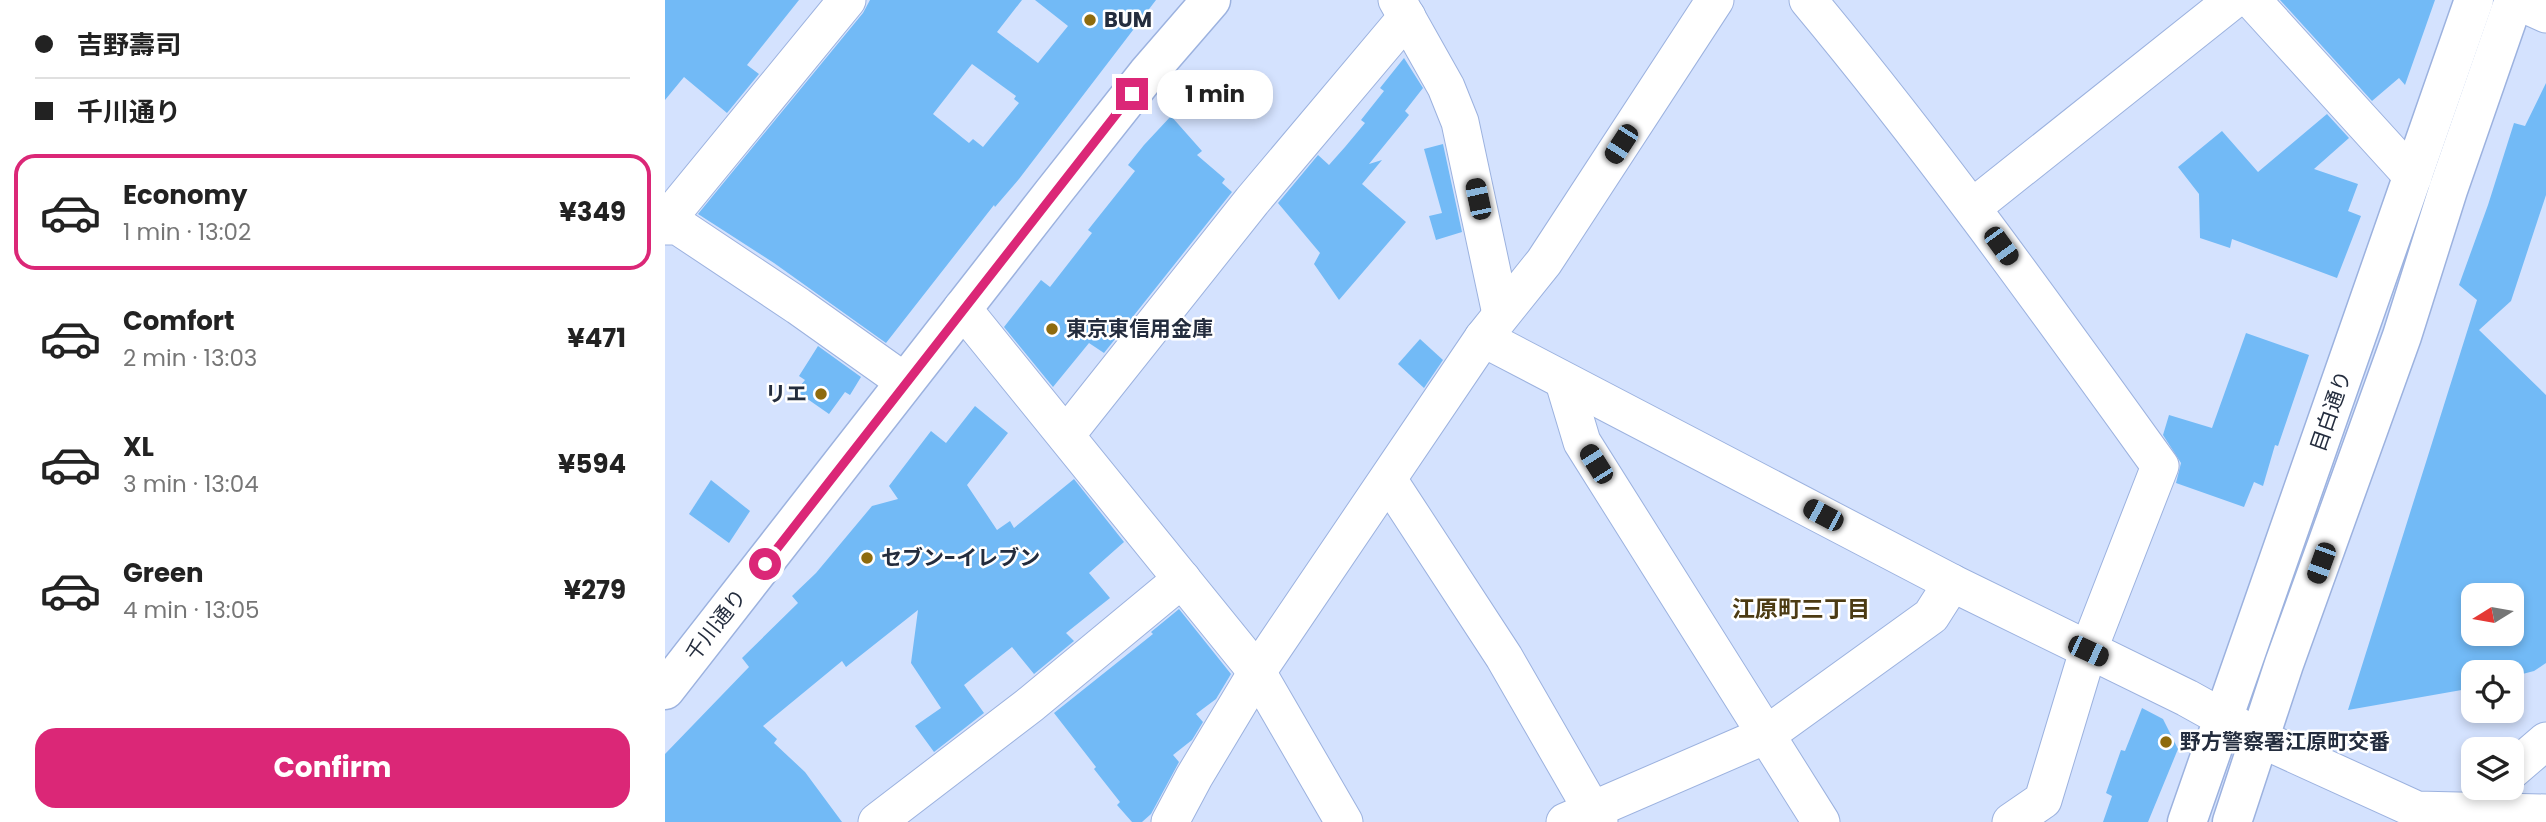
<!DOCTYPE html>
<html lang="en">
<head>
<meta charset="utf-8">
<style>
	body { margin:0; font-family:Poppins,"Noto Sans JP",sans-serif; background:#f2f2f2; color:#222; height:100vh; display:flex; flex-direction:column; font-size:26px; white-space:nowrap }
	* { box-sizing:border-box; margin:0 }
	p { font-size:23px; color:#767676 }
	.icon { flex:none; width:38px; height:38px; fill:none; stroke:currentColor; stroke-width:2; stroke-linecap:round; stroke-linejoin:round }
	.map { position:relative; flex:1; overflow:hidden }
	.side { display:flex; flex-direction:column; background:#fff; width:665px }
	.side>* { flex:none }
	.top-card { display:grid; align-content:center; height:154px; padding:0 35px; background:#fff }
	.needle { width:46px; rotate:259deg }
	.tools { position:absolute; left:1796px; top:583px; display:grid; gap:14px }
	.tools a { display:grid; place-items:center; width:63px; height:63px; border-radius:14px; background:#fff; box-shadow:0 4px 10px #0003; font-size:35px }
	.end { position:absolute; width:32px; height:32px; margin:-16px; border:9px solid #db2777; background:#fff; box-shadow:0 0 0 4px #fff }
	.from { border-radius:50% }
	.bubble { position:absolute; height:49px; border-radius:21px; background:#fff; box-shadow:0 4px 10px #0003; font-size:23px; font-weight:700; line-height:49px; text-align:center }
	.car { position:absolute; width:21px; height:42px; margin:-21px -10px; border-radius:9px; box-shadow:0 0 5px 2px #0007; background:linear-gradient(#222 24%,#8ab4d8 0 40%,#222 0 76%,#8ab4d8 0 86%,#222 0) }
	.top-card b { display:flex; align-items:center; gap:24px; height:66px; font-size:26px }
	.top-card b+b { border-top:2px solid #e0e0e0 }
	.top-card i { width:18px; height:18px; background:#222 }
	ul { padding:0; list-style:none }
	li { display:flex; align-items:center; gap:21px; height:116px; margin:0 14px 10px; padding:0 21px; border:4px solid transparent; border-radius:21px }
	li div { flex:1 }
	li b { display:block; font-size:26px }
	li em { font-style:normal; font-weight:700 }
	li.selected { border-color:#db2777 }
	li>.icon { width:63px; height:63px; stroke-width:1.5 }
	.primary-button { display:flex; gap:14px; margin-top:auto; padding:14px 35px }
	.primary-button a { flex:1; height:80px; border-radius:21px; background:#db2777; color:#fff; font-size:28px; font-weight:700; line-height:80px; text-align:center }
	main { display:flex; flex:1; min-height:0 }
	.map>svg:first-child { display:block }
	.building { fill:#72baf6; fill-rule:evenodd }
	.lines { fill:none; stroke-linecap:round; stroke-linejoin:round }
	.minor-casing { stroke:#9cb2df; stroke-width:39 }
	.major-casing { stroke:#9cb2df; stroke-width:41 }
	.minor { stroke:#fff; stroke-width:37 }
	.major { stroke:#fff; stroke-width:38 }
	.route { stroke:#db2777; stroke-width:9 }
	.poi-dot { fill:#8e6b0e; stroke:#fff; stroke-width:2.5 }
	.labels { text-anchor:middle; stroke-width:5; stroke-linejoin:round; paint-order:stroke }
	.poi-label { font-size:21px; font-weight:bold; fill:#242d3e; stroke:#fff; text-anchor:start }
	.street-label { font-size:21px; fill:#242d3e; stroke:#fff }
	.neighbourhood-label { font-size:23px; font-weight:bold; fill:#4c3b13; stroke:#fff }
</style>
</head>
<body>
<main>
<section class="side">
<div class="top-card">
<b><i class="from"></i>吉野壽司</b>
<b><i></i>千川通り</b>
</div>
<ul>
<li class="selected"><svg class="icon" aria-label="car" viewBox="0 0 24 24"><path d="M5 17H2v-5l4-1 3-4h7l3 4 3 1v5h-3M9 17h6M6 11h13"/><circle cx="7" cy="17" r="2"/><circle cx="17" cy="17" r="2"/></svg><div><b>Economy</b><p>1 min · 13:02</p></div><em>¥349</em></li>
<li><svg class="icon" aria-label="car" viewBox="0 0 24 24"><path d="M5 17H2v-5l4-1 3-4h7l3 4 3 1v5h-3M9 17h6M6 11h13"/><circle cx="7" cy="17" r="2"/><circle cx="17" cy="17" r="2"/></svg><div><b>Comfort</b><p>2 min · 13:03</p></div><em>¥471</em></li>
<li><svg class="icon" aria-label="car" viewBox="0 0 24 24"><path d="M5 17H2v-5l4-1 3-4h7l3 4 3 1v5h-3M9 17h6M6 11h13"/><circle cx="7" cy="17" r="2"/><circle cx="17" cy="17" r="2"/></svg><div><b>XL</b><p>3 min · 13:04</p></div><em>¥594</em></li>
<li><svg class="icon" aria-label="car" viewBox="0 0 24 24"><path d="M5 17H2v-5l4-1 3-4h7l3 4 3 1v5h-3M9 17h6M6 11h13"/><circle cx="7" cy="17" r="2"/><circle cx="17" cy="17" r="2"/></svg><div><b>Green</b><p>4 min · 13:05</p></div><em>¥279</em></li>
</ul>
<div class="primary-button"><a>Confirm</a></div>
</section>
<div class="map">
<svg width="1881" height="822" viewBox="0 0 1881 822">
	<rect width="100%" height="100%" fill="#d4e2fe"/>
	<g class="building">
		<polygon points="0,0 134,0 82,65 94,74 62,113 19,77 0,100"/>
		<path d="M205 0H357L332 32 373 63 403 26 370 0H491L354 179 330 207 329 205 221 343 109 263 33 214 198 13ZM307 64 351 96 349 99 354 103 318 147 308 139 304 143 268 114Z"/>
		<polygon points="1615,0 1770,0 1740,85 1734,78 1707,101"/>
		<polygon points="739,58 758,88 740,111 744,115 704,164 717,160 697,184 741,222 674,300 649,264 655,253 613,203 653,155 664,165 680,147 700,123 696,120 719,91 715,88"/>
		<path d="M1881 83V195L1846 301 1814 330 1881 395V663L1869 671 1846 677V672H1808V688L1683 710 1812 300 1794 285 1823 205 1849 123 1860 126ZM1808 595H1846V634H1808Z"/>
		<polygon points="1662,114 1684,138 1649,169 1693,184 1683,211 1696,216 1672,278 1567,239 1565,248 1535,238 1534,194 1513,167 1557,131 1593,172"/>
		<polygon points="506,116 537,151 532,155 560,179 557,183 567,192 439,353 424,343 388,387 339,327 376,280 385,287 427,233 423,230 470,171 463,165 479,145"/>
		<polygon points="778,144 797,232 771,240 764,216 777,213 759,149"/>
		<polygon points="1581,333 1644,355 1613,446 1610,445 1598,486 1589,482 1579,507 1511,483 1516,463 1498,435 1504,415 1547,428"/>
		<polygon points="755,339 778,360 759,388 733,364"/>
		<polygon points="153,346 196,377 185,395 180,392 164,414 131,391 140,380 134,376"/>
		<polygon points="310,406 343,433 302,485 332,530 345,521 349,528 409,479 459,542 424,573 445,598 401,633 409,641 369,674 347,647 299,685 319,713 269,752 250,726 276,708 246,663 253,610 181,667 177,661 98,726 112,739 109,743 140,772 177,822 0,822 0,754 84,667 77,658 133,603 127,596 151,573 207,506 233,499 224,486 266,431 281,443"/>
		<polygon points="46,480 85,511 64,543 24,514"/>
		<polygon points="514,609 566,674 551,699 531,714 538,722 527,740 508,755 514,762 486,814 477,822 467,822 452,805 455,802 429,769 431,767 389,713 488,634 486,632"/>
		<polygon points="1477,708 1498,719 1513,749 1483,822 1438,822 1447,796 1441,793 1456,750 1460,751"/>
	</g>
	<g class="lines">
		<defs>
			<g id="minor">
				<polyline points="732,0 781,87 795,122 836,314"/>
				<path d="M1143 0C1268 150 1381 308 1495 466L1423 651 1378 800 1346 822"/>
				<polyline points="1587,0 1748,177"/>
				<polyline points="1850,0 1881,14"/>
				<polyline points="1308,207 1568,0"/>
				<polyline points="0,222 182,0"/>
				<polyline points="0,226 13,226 133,306 240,382"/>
				<polyline points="297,308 592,672 679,822"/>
				<polyline points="818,338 1287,583 1522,698 1594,738 1752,810 1881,813"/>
				<polyline points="899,382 917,442 1156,822"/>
				<polyline points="401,435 587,201 742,17"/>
				<polyline points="724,481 839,657 934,822"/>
				<polyline points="1846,771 1881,741"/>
				<polyline points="212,822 366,704 517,579"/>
				<polyline points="505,822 529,777 592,672 818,338 879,262 1050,0"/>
				<polyline points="900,822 1101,735 1266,616 1287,583"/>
			</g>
			<g id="major">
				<polyline points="0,690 387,194 482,74 546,0"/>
				<polyline points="1522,822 1809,0"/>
				<polyline points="1567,822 1619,664 1737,336 1783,190 1849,0"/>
			</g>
		</defs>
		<use href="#minor" class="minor-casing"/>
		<use href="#major" class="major-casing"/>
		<use href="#minor" class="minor"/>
		<use href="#major" class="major"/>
	</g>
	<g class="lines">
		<polyline class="route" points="100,564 467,94"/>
	</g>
	<g class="poi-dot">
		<circle cx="425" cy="20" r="7"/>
		<circle cx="387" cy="329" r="7"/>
		<circle cx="156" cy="394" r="7"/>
		<circle cx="202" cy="558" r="7"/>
		<circle cx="1501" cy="742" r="7"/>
	</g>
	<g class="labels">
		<g class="poi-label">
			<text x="439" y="27">BUM</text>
			<text x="401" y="336">東京東信用金庫</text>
			<text x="142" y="401" text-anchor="end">リエ</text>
			<text x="216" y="565">セブン-イレブン</text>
			<text x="1515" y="749">野方警察署江原町交番</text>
		</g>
		<g class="street-label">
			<text transform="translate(1666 411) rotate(-71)" y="7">目白通り</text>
			<text transform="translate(51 625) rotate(-52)" y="7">千川通り</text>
		</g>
		<g class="neighbourhood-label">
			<text x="1136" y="617">江原町三丁目</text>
		</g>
	</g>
</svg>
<div class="tools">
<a><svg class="needle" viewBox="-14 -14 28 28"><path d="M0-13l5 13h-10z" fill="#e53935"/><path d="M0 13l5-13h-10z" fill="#767676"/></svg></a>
<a><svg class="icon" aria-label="locate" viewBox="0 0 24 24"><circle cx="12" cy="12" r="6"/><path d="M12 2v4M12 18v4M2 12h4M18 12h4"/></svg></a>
<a><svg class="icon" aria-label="layers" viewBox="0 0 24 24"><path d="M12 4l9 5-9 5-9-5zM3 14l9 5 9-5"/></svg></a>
</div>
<i class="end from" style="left:100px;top:564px"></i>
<i class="end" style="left:467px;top:94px"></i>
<div class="bubble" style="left:492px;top:70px;width:116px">1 min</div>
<i class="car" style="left:956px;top:144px;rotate:213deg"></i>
<i class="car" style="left:813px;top:199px;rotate:348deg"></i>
<i class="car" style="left:1336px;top:246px;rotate:144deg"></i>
<i class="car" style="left:931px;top:464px;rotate:328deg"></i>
<i class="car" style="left:1158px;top:515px;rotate:298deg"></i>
<i class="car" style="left:1656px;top:563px;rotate:200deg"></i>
<i class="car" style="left:1423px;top:651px;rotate:115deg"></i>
</div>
</main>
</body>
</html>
